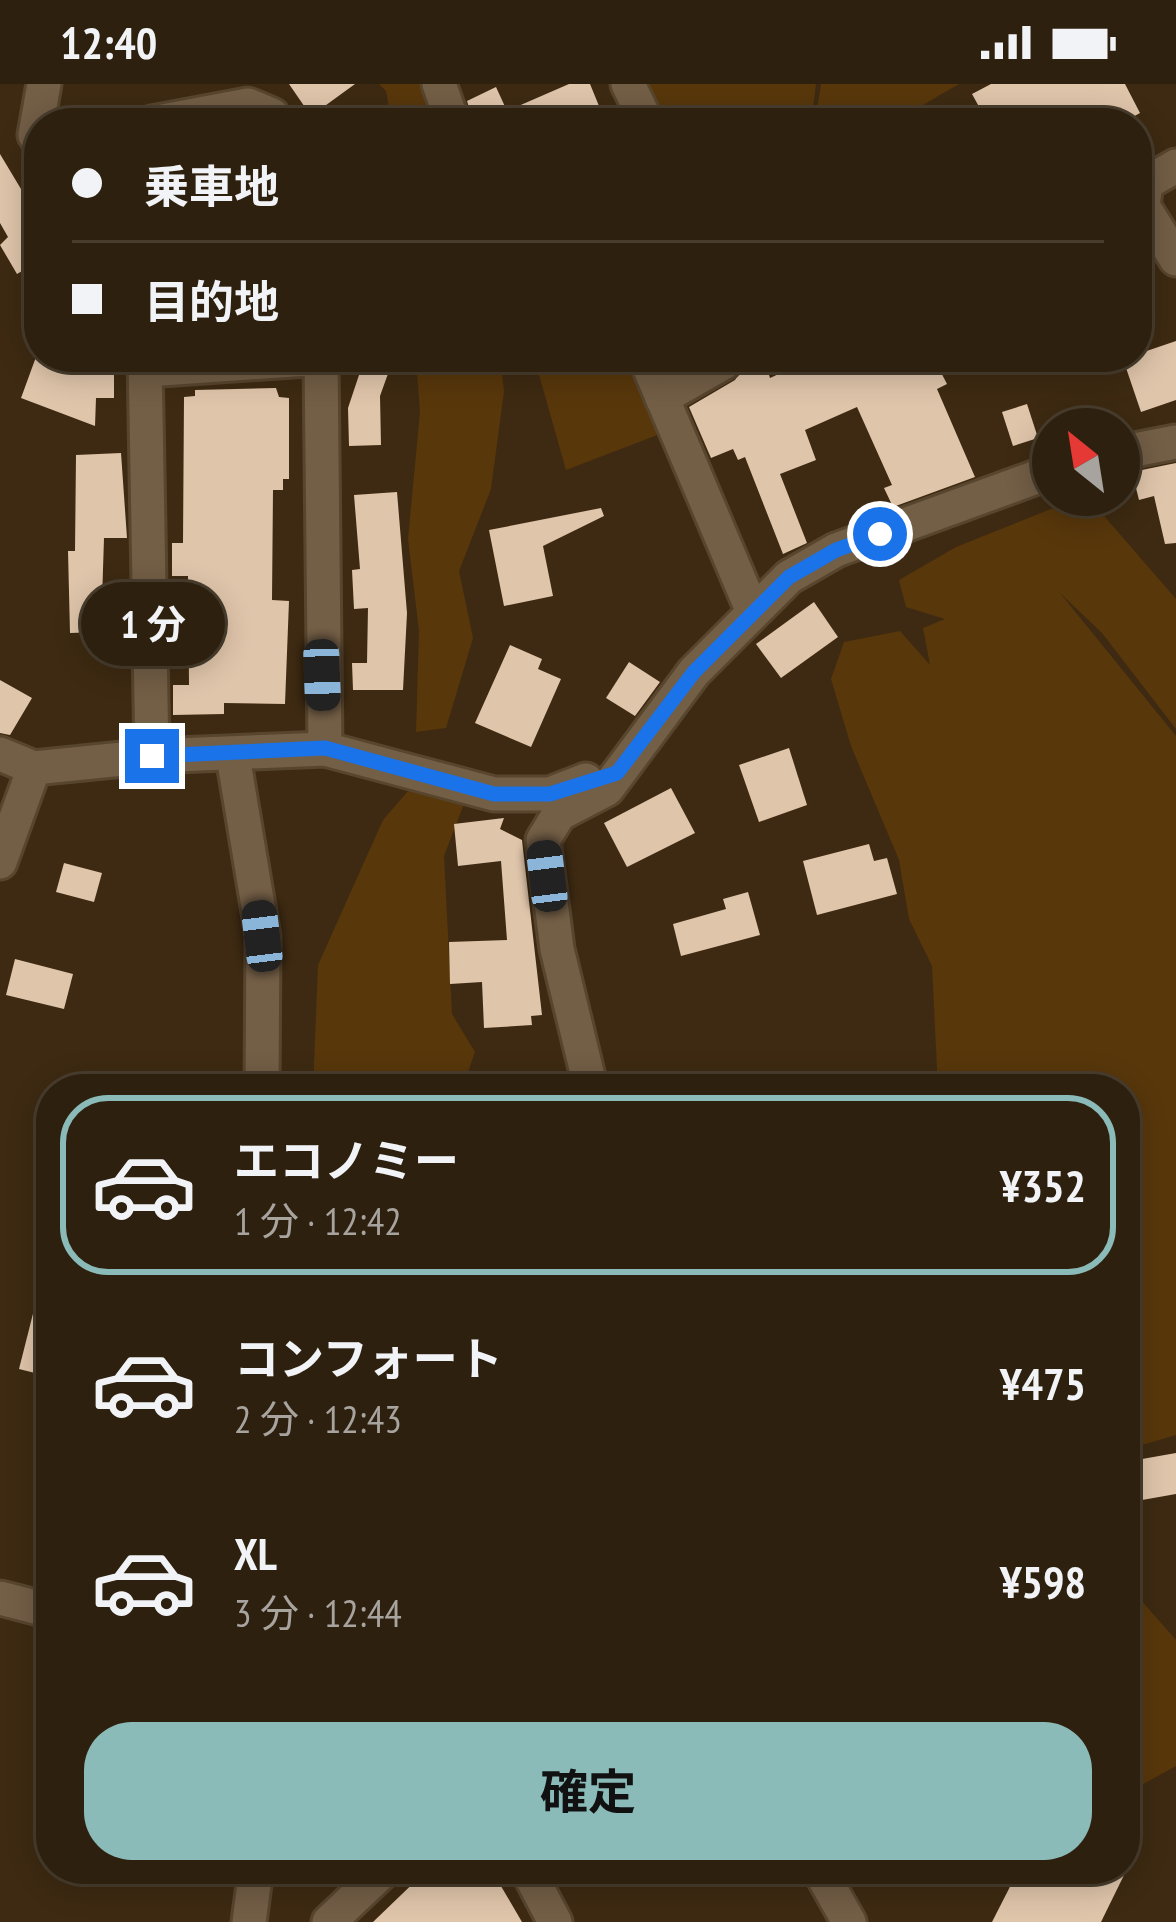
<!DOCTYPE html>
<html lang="ja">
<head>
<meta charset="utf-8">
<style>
	body { margin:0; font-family:"PT Sans Narrow","Noto Sans JP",sans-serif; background:#362817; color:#f1f3f6; height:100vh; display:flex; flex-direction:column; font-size:45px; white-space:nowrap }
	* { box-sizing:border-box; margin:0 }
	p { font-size:39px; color:#a7a39e }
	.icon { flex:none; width:66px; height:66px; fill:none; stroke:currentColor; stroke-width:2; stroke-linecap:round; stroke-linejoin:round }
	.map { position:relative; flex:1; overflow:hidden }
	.side { position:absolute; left:36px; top:990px; width:1104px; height:810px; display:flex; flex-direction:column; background:#2e200e; border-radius:48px; box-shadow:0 6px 30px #0003,0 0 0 3px #493e2e }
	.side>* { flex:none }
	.guide { position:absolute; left:24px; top:24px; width:1128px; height:264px; border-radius:48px; box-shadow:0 6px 30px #0003,0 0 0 3px #493e2e; display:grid; align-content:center; height:264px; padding:0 48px; background:#2e200e }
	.needle { width:78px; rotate:330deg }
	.controls { position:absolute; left:1032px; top:324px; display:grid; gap:24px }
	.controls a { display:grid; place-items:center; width:108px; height:108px; border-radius:50%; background:#2e200e; box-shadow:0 6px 30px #0003,0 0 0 3px #493e2e; font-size:60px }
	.end { position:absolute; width:54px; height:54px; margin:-27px; border:15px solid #1a73e8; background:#fff; box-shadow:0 0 0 6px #fff }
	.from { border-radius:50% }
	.bubble { position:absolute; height:84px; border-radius:42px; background:#2e200e; box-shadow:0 6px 30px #0003,0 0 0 3px #493e2e; font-size:39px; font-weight:700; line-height:84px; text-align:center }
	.car { position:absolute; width:36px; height:72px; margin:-36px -18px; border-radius:15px; box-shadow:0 0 9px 3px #0007; background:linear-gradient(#222 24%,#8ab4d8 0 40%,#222 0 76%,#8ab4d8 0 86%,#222 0) }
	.guide b { display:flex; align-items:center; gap:42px; height:114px; font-size:45px }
	.guide b+b { border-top:3px solid #493e2e }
	.guide i { width:30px; height:30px; background:#f1f3f6 }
	ul { padding:21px 0 0; list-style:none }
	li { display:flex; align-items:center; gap:36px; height:180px; margin:0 24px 18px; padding:0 24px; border:6px solid transparent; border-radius:48px }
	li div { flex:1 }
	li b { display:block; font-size:45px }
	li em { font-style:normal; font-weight:700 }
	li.current { border-color:#8bbbb9 }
	li>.icon { width:108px; height:108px; stroke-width:1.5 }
	.action { display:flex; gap:24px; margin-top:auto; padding:24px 48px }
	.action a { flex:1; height:138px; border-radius:48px; background:#8bbbb9; color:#111; font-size:48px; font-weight:700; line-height:138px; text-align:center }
	.status { display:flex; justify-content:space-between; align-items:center; height:84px; padding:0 60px; background:#2e200e; direction:ltr }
	.status svg { height:33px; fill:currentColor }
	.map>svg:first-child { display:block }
	.green { fill:#58370b }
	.building { fill:#dfc5aa }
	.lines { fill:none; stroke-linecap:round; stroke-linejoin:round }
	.minor-casing { stroke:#58452e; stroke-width:39 }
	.minor { stroke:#735e46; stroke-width:33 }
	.route { stroke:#1a73e8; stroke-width:15 }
</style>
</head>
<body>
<div class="status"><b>12:40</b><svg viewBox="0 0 49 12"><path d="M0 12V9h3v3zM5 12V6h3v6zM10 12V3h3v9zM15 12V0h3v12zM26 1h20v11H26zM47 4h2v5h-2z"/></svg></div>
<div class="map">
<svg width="1176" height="1838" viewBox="0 0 1176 1838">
	<rect width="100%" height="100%" fill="#3e2a12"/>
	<g class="green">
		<polygon points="379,0 430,0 445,39 392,39 386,7"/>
		<polygon points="632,0 816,0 811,39 638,39"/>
		<polygon points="821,0 959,0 892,39 815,39"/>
		<polygon points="416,273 500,273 504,307 491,405 459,487 473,554 446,644 416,648 419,547 408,455 420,328"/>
		<polygon points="534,273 634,273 660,350 566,386"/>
		<polygon points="1086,411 1176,515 1176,645 1102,549 1060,509 1176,652 1176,1351 1125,1366 1125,1005 938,1005 932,882 909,835 899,776 851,662 831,595 844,558 900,547 930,581 923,544 945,535 906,523 899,496 956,463"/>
		<polygon points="422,691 470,704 444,772 452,930 475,968 462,1005 313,1005 318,881 383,736"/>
		<polygon points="1125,1498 1176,1556 1176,1682 1125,1710"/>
	</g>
	<g class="building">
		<polygon points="289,0 355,0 311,32"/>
		<polygon points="569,0 590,0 606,39 474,39 467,17 496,3 507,27"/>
		<polygon points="991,0 1125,0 1140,29 1122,39 1072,39 1063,25 1038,39 988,39 972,10"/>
		<polygon points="0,70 39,135 39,177 17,190 0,161 8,153 0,139"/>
		<polygon points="1176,257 1176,316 1141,328 1123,275"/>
		<polygon points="36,273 114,273 114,314 96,314 95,342 21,314"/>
		<polygon points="365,273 394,273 380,312 381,361 349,362 348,324"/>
		<polygon points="816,273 933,273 947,300 937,305 975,393 893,423 884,404 892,401 857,323 805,346 816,376 780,390 807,459 783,470 745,373 738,376 733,365 711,374 689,323 735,296 745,281 764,275 770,294"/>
		<polygon points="276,304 279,313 289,314 289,395 283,395 283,406 273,406 272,516 289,517 285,620 224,619 224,630 173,631 173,601 189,601 188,492 172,492 172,459 183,459 184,313 195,312 195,306"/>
		<polygon points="1027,320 1038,354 1013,362 1002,328"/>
		<polygon points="121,369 127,454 104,454 101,548 70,549 68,467 75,467 76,371"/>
		<polygon points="1176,379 1176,459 1165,460 1154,412 1139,416 1132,388"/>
		<polygon points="397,408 407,529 403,606 353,606 352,579 367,579 368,524 354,525 352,486 360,485 354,411"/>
		<polygon points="601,424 604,432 543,462 553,512 504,522 489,446"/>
		<polygon points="814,518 838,553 781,594 756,560"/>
		<polygon points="510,561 542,575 538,585 561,595 531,663 475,639"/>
		<polygon points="629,578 660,598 635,632 606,614"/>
		<polygon points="0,596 32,614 10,651 0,649"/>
		<polygon points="789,664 807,721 759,738 739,681"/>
		<polygon points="671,704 695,749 627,783 604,739"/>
		<polygon points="504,734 500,745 522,756 542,931 531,932 532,941 484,944 482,898 450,900 449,858 507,856 501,777 458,782 454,740"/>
		<polygon points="869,760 874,777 887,774 897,810 817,831 803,777"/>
		<polygon points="64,779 102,789 94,818 56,808"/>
		<polygon points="748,808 760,851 681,872 673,840 726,825 723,815"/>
		<polygon points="15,875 73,890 64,925 6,911"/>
		<polygon points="41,1198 51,1199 51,1293 19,1285"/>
		<polygon points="1176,1369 1176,1410 1125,1419 1125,1378"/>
		<polygon points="428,1785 491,1785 522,1838 373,1838"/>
		<polygon points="1019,1785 1127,1785 1101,1838 992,1838"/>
	</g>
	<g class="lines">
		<defs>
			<g id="minor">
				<polyline points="439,0 453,39"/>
				<polyline points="628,0 647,39"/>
				<polyline points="152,39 248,21 272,31 276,39"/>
				<polyline points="39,56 35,51 44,0"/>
				<polyline points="1176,82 1146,99 1143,122 1176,175"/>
				<polyline points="145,273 152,672"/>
				<polyline points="321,273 325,665"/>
				<polyline points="645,273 753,528"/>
				<polyline points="147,286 321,274"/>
				<polyline points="662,314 725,278 722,273"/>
				<polyline points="1119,369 1176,358"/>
				<polyline points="0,670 34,684 152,672 325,665 494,710 550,710 586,696"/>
				<polyline points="233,672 263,852 262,1005"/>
				<polyline points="0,778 34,684"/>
				<polyline points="591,1005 557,865 543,756 559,730 607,705 694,588 789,493 836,466 1053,387"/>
				<polyline points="0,1514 51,1527"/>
				<polyline points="527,1785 555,1838"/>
				<polyline points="819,1785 849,1838"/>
				<polyline points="249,1838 256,1785"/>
				<polyline points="329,1838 385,1785"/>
			</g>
		</defs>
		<use href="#minor" class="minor-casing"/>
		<use href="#minor" class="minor"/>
	</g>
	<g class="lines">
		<polyline class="route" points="152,672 325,664 494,710 550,710 617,689 694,588 789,493 836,466 880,450"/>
	</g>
</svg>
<div class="controls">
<a><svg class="needle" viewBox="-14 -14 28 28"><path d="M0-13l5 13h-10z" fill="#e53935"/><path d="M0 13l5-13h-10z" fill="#a7a39e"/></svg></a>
</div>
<i class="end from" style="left:880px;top:450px"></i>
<i class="end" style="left:152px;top:672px"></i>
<div class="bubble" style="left:81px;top:498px;width:144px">1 分</div>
<i class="car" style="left:322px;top:591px;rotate:178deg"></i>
<i class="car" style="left:547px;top:792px;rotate:353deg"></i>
<i class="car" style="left:262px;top:852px;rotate:353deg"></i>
<div class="guide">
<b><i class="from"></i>乗車地</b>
<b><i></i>目的地</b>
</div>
<section class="side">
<ul>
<li class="current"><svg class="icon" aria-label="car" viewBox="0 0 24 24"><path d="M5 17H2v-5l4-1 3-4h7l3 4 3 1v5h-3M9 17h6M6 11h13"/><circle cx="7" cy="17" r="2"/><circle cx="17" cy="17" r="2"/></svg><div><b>エコノミー</b><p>1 分 · 12:42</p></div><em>¥352</em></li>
<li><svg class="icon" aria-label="car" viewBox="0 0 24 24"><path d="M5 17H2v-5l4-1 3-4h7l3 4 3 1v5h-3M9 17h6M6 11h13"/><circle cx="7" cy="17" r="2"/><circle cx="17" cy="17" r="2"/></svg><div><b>コンフォート</b><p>2 分 · 12:43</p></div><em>¥475</em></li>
<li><svg class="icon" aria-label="car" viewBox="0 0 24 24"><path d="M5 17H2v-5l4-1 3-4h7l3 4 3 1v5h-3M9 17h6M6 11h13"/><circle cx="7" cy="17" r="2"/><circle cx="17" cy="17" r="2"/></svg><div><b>XL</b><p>3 分 · 12:44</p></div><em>¥598</em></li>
</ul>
<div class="action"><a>確定</a></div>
</section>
</div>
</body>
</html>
